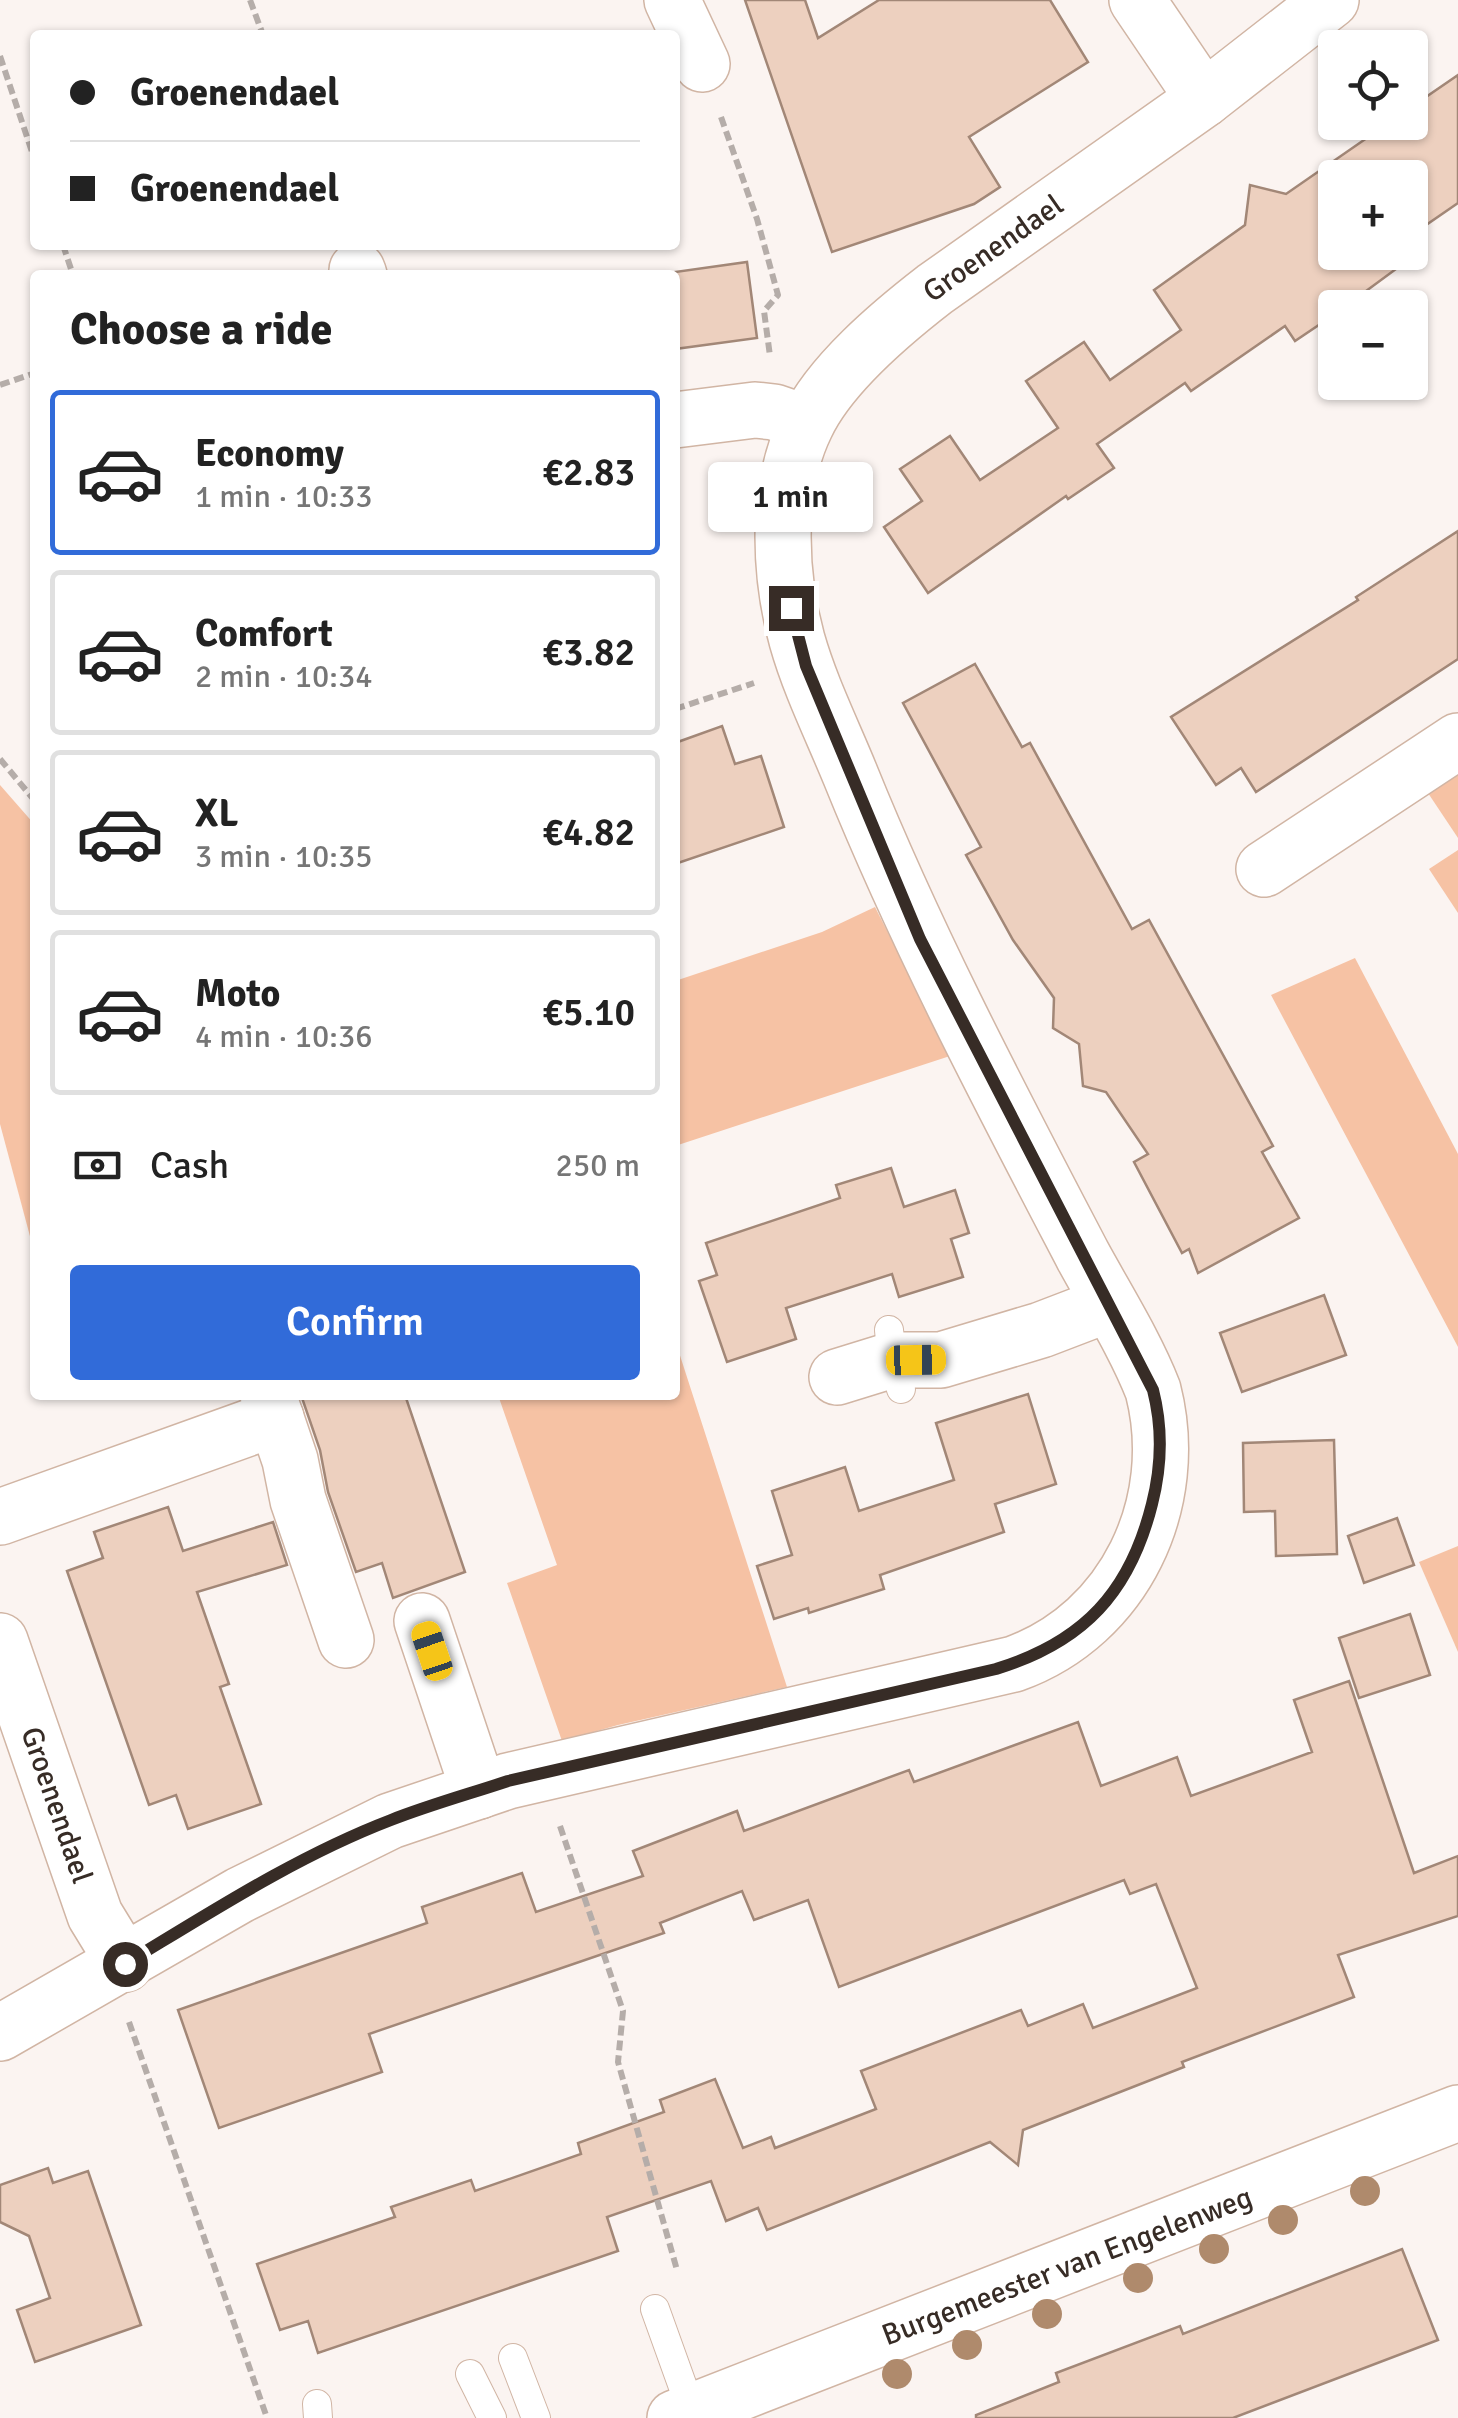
<!DOCTYPE html>
<html lang="en">
<head>
<meta charset="utf-8">
<style>
	body { margin:0; font-family:Signika,sans-serif; background:#f2f2f2; color:#222; height:100vh; display:flex; flex-direction:column; font-size:38px; white-space:nowrap }
	* { box-sizing:border-box; margin:0 }
	p { font-size:32px; color:#767676 }
	.icon { flex:none; width:55px; height:55px; fill:none; stroke:currentColor; stroke-width:2; stroke-linecap:round; stroke-linejoin:round }
	.map { position:relative; flex:1; overflow:hidden }
	.drawer { position:absolute; left:30px; top:270px; width:650px; height:1130px; display:flex; flex-direction:column; background:#fff; border-radius:10px; box-shadow:0 2px 8px #0004 }
	.drawer>* { flex:none }
	.banner { position:absolute; left:30px; top:30px; width:650px; height:220px; border-radius:10px; box-shadow:0 2px 8px #0004; display:grid; align-content:center; height:220px; padding:0 40px; background:#fff }
	.tools { position:absolute; left:1318px; top:30px; display:grid; gap:20px }
	.tools a { display:grid; place-items:center; width:110px; height:110px; border-radius:10px; background:#fff; box-shadow:0 2px 8px #0004; font-size:50px }
	.end { position:absolute; width:45px; height:45px; margin:-22px; border:12px solid #372c26; background:#fff; box-shadow:0 0 0 5px #fff }
	.from { border-radius:50% }
	.bubble { position:absolute; height:70px; border-radius:10px; background:#fff; box-shadow:0 2px 8px #0004; font-size:32px; font-weight:600; line-height:70px; text-align:center }
	.car { position:absolute; width:30px; height:60px; margin:-30px -15px; border-radius:12px; box-shadow:0 0 8px 2px #0007; background:linear-gradient(#f5c518 24%,#345 0 40%,#f5c518 0 76%,#345 0 86%,#f5c518 0) }
	.banner b { display:flex; align-items:center; gap:35px; height:95px; font-size:38px }
	.banner b+b { border-top:2px solid #e0e0e0 }
	.banner i { width:25px; height:25px; background:#222 }
	ul { padding:0; list-style:none }
	li { display:flex; align-items:center; gap:30px; height:165px; margin:0 20px 15px; padding:0 20px; border:5px solid #e0e0e0; border-radius:10px }
	li div { flex:1 }
	li b { display:block; font-size:38px }
	li em { font-style:normal; font-weight:600 }
	li.current { border-color:#316bd9 }
	li>.icon { width:90px; height:90px; stroke-width:1.5 }
	h2 { padding:0 40px; font-size:45px; line-height:120px }
	.pay { display:flex; align-items:center; gap:25px; height:110px; padding:0 40px; font-size:38px }
	.pay p { margin-inline-start:auto }
	.action { display:flex; gap:20px; margin-top:auto; padding:20px 40px }
	.action a { flex:1; height:115px; border-radius:10px; background:#316bd9; color:#fff; font-size:40px; font-weight:600; line-height:115px; text-align:center }
	.map>svg:first-child { display:block }
	.green { fill:#f6c2a4 }
	.building { fill:#edd0bf; stroke:#a28777; stroke-width:2.5 }
	.lines { fill:none; stroke-linecap:round; stroke-linejoin:round }
	.lane-casing { stroke:#d1b5a4; stroke-width:30 }
	.street-casing { stroke:#d1b5a4; stroke-width:58 }
	.secondary-casing { stroke:#d1b5a4; stroke-width:58 }
	.path { stroke:#b5ada9; stroke-width:6; stroke-dasharray:10 5; stroke-linecap:butt }
	.lane { stroke:#fff; stroke-width:28 }
	.street { stroke:#fff; stroke-width:55 }
	.secondary { stroke:#fff; stroke-width:55 }
	.tree { fill:#af8a6c }
	.route { stroke:#372c26; stroke-width:12 }
	.labels { text-anchor:middle; stroke-width:8; stroke-linejoin:round; paint-order:stroke }
	.street-label { font-size:30px; fill:#372c26; stroke:#fff }
</style>
</head>
<body>
<div class="map">
<svg width="1458" height="2418" viewBox="0 0 1458 2418">
	<rect width="100%" height="100%" fill="#fbf4f1"/>
	<g class="green">
		<polygon points="1458,774 1458,838 1428,793"/>
		<polygon points="0,785 35,825 35,1255 0,1124"/>
		<polygon points="1458,850 1458,913 1429,869"/>
		<polygon points="875,907 950,1056 675,1146 675,981 822,932"/>
		<polygon points="1355,958 1458,1154 1458,1347 1271,995"/>
		<polygon points="675,1340 787,1687 618,1725 562,1741 507,1583 557,1565 498,1395 675,1395"/>
		<polygon points="1458,1546 1458,1652 1419,1562"/>
	</g>
	<g class="building">
		<polygon points="745,0 805,0 818,38 879,0 1050,0 1088,62 969,137 1000,187 974,204 832,252"/>
		<polygon points="1458,75 1458,203 1410,236 1410,178 1335,178 1335,252 1410,252 1410,247 1415,255 1343,308 1335,308 1335,314 1295,341 1285,326 1191,391 1185,383 1097,444 1114,468 1068,499 1066,496 928,593 884,527 922,501 900,469 950,436 980,480 1058,428 1026,381 1084,342 1110,380 1181,330 1154,290 1245,225 1250,185 1286,194 1390,122 1410,122 1410,108"/>
		<polygon points="747,262 757,338 675,349 675,272"/>
		<polygon points="1458,531 1458,659 1256,792 1241,768 1216,785 1171,717 1358,600 1356,597"/>
		<polygon points="975,664 1022,747 1030,743 1132,929 1149,920 1273,1146 1262,1152 1299,1218 1198,1273 1189,1249 1182,1253 1134,1162 1148,1154 1106,1092 1083,1086 1079,1044 1053,1028 1054,998 1013,940 966,855 981,847 903,703"/>
		<polygon points="722,726 735,764 761,756 784,827 675,864 675,743"/>
		<polygon points="891,1168 904,1207 955,1190 969,1233 951,1239 963,1277 899,1297 892,1274 786,1308 796,1339 727,1362 699,1281 717,1275 706,1243 840,1198 836,1185"/>
		<polygon points="1324,1295 1346,1355 1242,1392 1220,1333"/>
		<polygon points="1028,1394 1056,1484 995,1504 1004,1532 880,1575 884,1589 809,1613 808,1608 774,1619 757,1566 792,1555 772,1491 845,1467 859,1511 954,1480 936,1423"/>
		<polygon points="301,1395 405,1395 465,1572 393,1598 382,1563 356,1572 328,1492 320,1450"/>
		<polygon points="1334,1440 1337,1554 1276,1556 1275,1511 1244,1512 1243,1443"/>
		<polygon points="168,1507 183,1551 273,1522 287,1565 197,1592 229,1684 220,1687 261,1804 188,1829 176,1795 149,1805 67,1571 103,1558 94,1532"/>
		<polygon points="1397,1518 1414,1565 1364,1583 1348,1536"/>
		<polygon points="1410,1614 1430,1675 1359,1698 1339,1638"/>
		<polygon points="1349,1681 1414,1873 1458,1856 1458,1916 1338,1955 1354,1997 1182,2062 1184,2067 1023,2130 1018,2165 990,2142 767,2230 758,2208 726,2221 711,2181 607,2217 618,2251 318,2353 308,2321 280,2330 257,2264 395,2217 391,2207 471,2180 475,2191 581,2154 578,2143 664,2112 660,2100 715,2079 743,2148 771,2137 775,2148 876,2109 861,2071 1021,2010 1028,2026 1083,2004 1093,2028 1197,1988 1156,1884 1130,1894 1124,1880 839,1987 808,1900 754,1920 742,1891 660,1923 664,1933 369,2034 382,2072 219,2128 178,2010 427,1923 422,1907 522,1873 536,1912 643,1876 633,1851 737,1811 744,1831 909,1770 914,1782 1078,1722 1101,1786 1177,1757 1191,1796 1312,1752 1294,1700"/>
		<polygon points="48,2168 53,2183 88,2171 141,2325 35,2362 17,2310 50,2298 29,2236 0,2222 0,2185"/>
		<polygon points="1402,2249 1438,2340 1233,2418 976,2418 976,2415 1059,2382 1056,2373 1180,2326 1183,2334"/>
	</g>
	<g class="lines">
		<defs>
			<g id="lane">
				<polyline points="889,1330 892,1360 901,1389"/>
				<polyline points="655,2309 692,2412"/>
				<polyline points="513,2358 536,2418"/>
				<polyline points="470,2374 492,2418"/>
				<polyline points="317,2404 318,2418"/>
			</g>
			<g id="street">
				<polyline points="672,0 702,64"/>
				<polyline points="1137,0 1204,99"/>
				<polyline points="357,270 359,275"/>
				<polyline points="675,420 755,410 774,412 806,423"/>
				<polyline points="1264,869 1458,741"/>
				<polyline points="837,1377 892,1360 941,1360 1041,1330 1109,1304"/>
				<polyline points="268,1395 290,1460 298,1500 346,1640"/>
				<polyline points="0,1517 276,1418"/>
				<polyline points="422,1621 479,1791"/>
				<polyline points="0,1641 95,1915 125,1964"/>
				<path d="M0 2033 240 1895 390 1821 508 1781 1014 1664C1125 1624 1182 1503 1153 1390 1135 1344 1107 1300 1083 1256 1000 1097 917 940 850 774 832 730 810 686 797 640 779 574 775 488 806 425 830 374 891 323 935 289L1204 99 1331 0"/>
			</g>
			<polyline id="secondary" points="675,2418 1458,2113"/>
		</defs>
		<use href="#lane" class="lane-casing"/>
		<use href="#street" class="street-casing"/>
		<use href="#secondary" class="secondary-casing"/>
		<g class="path">
			<polyline points="250,0 263,35"/>
			<polyline points="0,56 35,161"/>
			<polyline points="721,117 757,219 778,295 764,311 770,356"/>
			<polyline points="63,245 73,275"/>
			<polyline points="0,385 35,373"/>
			<polyline points="675,709 754,683"/>
			<polyline points="0,759 35,801"/>
			<polyline points="560,1826 623,2011 618,2062 677,2270"/>
			<polyline points="129,2022 266,2415"/>
		</g>
		<use href="#lane" class="lane"/>
		<use href="#street" class="street"/>
		<use href="#secondary" class="secondary"/>
	</g>
	<g class="tree">
		<circle cx="1365" cy="2191" r="15"/>
		<circle cx="1283" cy="2220" r="15"/>
		<circle cx="1214" cy="2249" r="15"/>
		<circle cx="1138" cy="2278" r="15"/>
		<circle cx="1047" cy="2314" r="15"/>
		<circle cx="967" cy="2345" r="15"/>
		<circle cx="897" cy="2374" r="15"/>
	</g>
	<g class="lines">
		<path class="route" d="M125 1964C211 1912 297 1856 391 1820 429 1805 469 1794 508 1781L996 1669C1084 1642 1130 1592 1152 1504 1162 1465 1163 1429 1153 1390L920 939 806 666 791 608"/>
	</g>
	<g class="labels">
		<g class="street-label">
			<text transform="translate(993 248) rotate(-35)" y="10">Groenendael</text>
			<text transform="translate(57 1805) rotate(71)" y="10">Groenendael</text>
			<text transform="translate(1067 2266) rotate(-21)" y="10">Burgemeester van Engelenweg</text>
		</g>
	</g>
</svg>
<div class="tools">
<a><svg class="icon" aria-label="locate" viewBox="0 0 24 24"><circle cx="12" cy="12" r="6"/><path d="M12 2v4M12 18v4M2 12h4M18 12h4"/></svg></a>
<a>+</a>
<a>−</a>
</div>
<i class="end from" style="left:125px;top:1964px"></i>
<i class="end" style="left:791px;top:608px"></i>
<div class="bubble" style="left:708px;top:462px;width:165px">1 min</div>
<i class="car" style="left:916px;top:1360px;rotate:89deg"></i>
<i class="car" style="left:432px;top:1651px;rotate:341deg"></i>
<div class="banner">
<b><i class="from"></i>Groenendael</b>
<b><i></i>Groenendael</b>
</div>
<section class="drawer">
<h2>Choose a ride</h2>
<ul>
<li class="current"><svg class="icon" aria-label="car" viewBox="0 0 24 24"><path d="M5 17H2v-5l4-1 3-4h7l3 4 3 1v5h-3M9 17h6M6 11h13"/><circle cx="7" cy="17" r="2"/><circle cx="17" cy="17" r="2"/></svg><div><b>Economy</b><p>1 min · 10:33</p></div><em>€2.83</em></li>
<li><svg class="icon" aria-label="car" viewBox="0 0 24 24"><path d="M5 17H2v-5l4-1 3-4h7l3 4 3 1v5h-3M9 17h6M6 11h13"/><circle cx="7" cy="17" r="2"/><circle cx="17" cy="17" r="2"/></svg><div><b>Comfort</b><p>2 min · 10:34</p></div><em>€3.82</em></li>
<li><svg class="icon" aria-label="car" viewBox="0 0 24 24"><path d="M5 17H2v-5l4-1 3-4h7l3 4 3 1v5h-3M9 17h6M6 11h13"/><circle cx="7" cy="17" r="2"/><circle cx="17" cy="17" r="2"/></svg><div><b>XL</b><p>3 min · 10:35</p></div><em>€4.82</em></li>
<li><svg class="icon" aria-label="car" viewBox="0 0 24 24"><path d="M5 17H2v-5l4-1 3-4h7l3 4 3 1v5h-3M9 17h6M6 11h13"/><circle cx="7" cy="17" r="2"/><circle cx="17" cy="17" r="2"/></svg><div><b>Moto</b><p>4 min · 10:36</p></div><em>€5.10</em></li>
</ul>
<div class="pay"><svg class="icon" aria-label="cash" viewBox="0 0 24 24"><path d="M3 7h18v10H3z"/><circle cx="12" cy="12" r="2"/></svg>Cash<p>250 m</p></div>
<div class="action"><a>Confirm</a></div>
</section>
</div>
</body>
</html>
